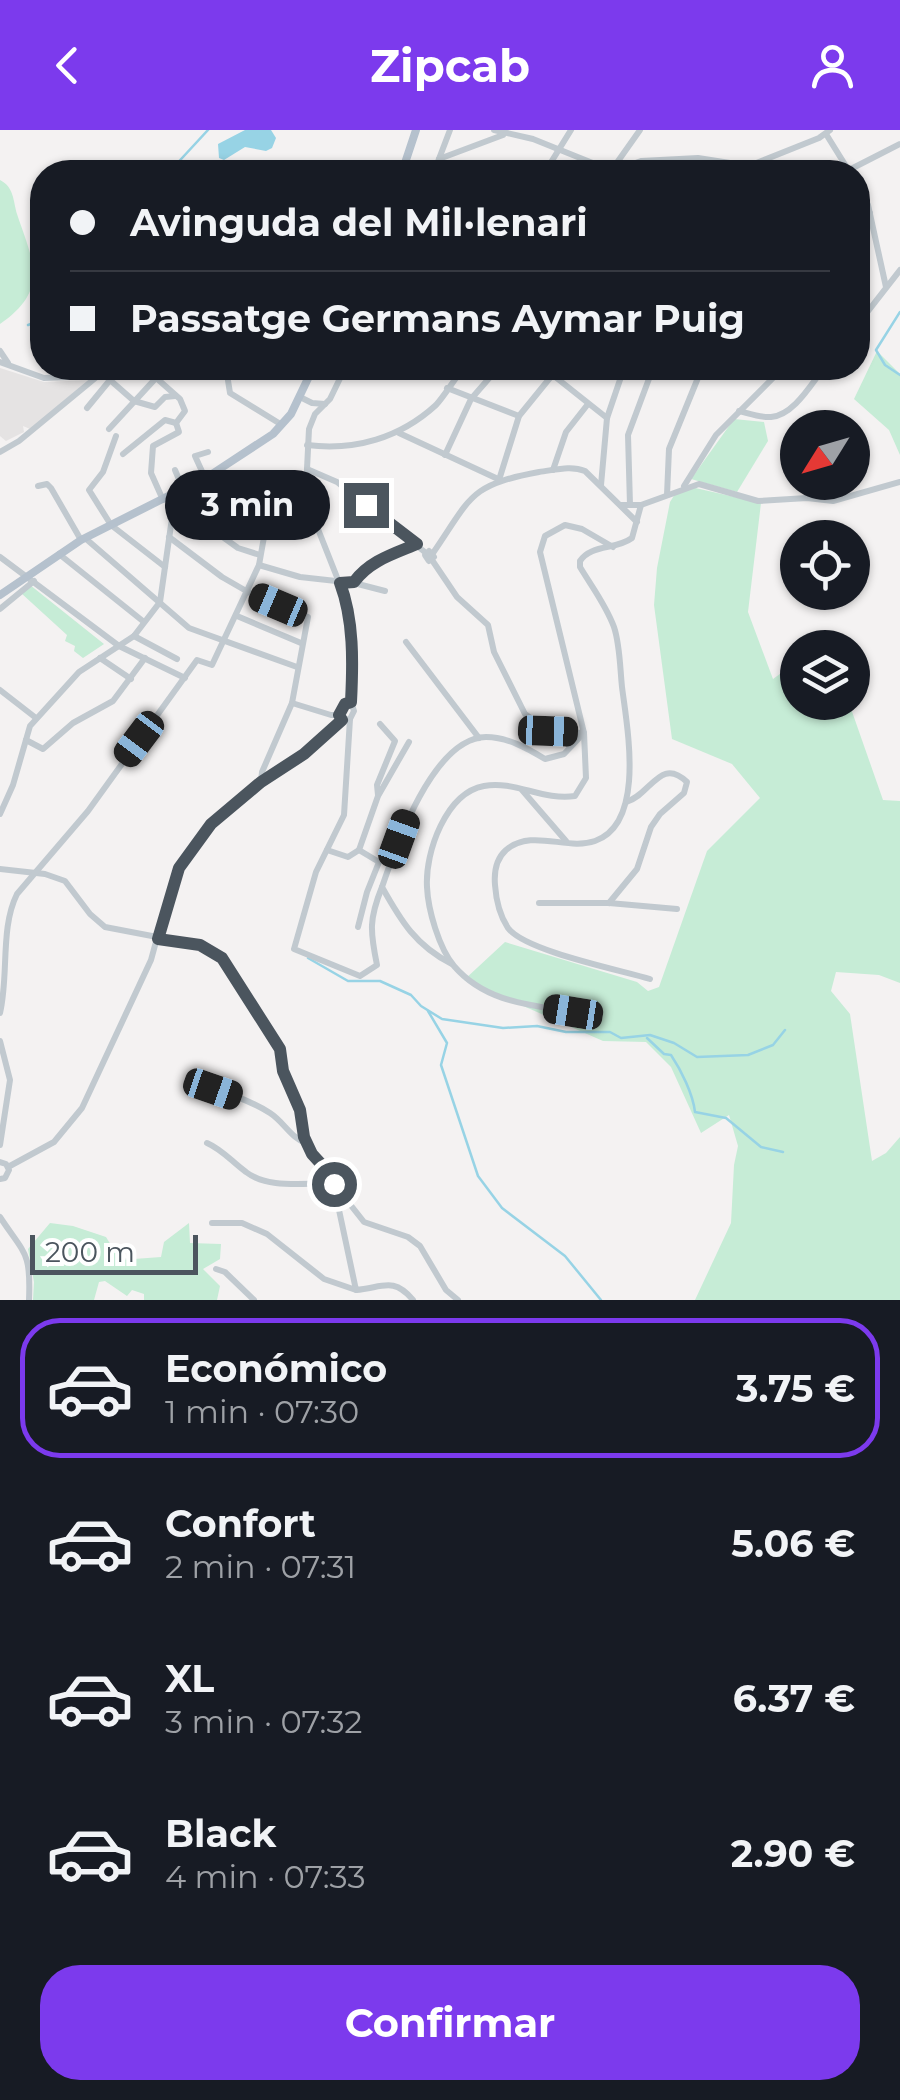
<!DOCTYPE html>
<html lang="es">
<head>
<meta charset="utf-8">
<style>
	body { margin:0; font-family:Montserrat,sans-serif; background:#20242c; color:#f1f3f6; height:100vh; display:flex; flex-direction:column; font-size:38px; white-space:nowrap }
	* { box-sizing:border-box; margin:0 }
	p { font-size:32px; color:#9ea1a6 }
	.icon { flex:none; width:55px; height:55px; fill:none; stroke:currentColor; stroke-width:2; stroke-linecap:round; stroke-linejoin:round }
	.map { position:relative; height:1170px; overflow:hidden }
	.drawer { display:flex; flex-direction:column; background:#171b24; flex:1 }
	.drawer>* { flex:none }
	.top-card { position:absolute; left:30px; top:30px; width:840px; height:220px; border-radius:40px; box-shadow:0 2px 8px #0004; display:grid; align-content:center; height:220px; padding:0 40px; background:#171b24 }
	.needle { width:65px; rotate:233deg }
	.tools { position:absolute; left:780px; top:280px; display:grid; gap:20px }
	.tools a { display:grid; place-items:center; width:90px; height:90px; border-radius:50%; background:#171b24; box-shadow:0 2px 8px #0004; font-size:50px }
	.scale { position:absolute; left:30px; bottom:25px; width:168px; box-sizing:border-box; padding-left:10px; border:5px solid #4b555e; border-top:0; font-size:28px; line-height:35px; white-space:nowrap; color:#4b555e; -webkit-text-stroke:8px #fff; paint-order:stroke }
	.end { position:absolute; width:45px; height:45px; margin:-22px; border:12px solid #4b555e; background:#fff; box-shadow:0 0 0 5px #fff }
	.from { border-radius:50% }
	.bubble { position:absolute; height:70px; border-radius:35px; background:#171b24; box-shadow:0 2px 8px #0004; font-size:32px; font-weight:700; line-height:70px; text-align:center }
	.car { position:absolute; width:30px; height:60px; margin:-30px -15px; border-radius:12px; box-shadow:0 0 8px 2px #0007; background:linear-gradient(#222 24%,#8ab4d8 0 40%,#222 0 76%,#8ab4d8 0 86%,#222 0) }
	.top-card b { display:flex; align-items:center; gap:35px; height:95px; font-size:38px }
	.top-card b+b { border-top:2px solid #363941 }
	.top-card i { width:25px; height:25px; background:#f1f3f6 }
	ul { padding:18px 0 0; list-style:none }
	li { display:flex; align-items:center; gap:30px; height:140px; margin:0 20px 15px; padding:0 20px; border:5px solid transparent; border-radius:40px }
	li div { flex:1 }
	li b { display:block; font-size:38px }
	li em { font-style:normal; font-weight:700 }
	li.selected { border-color:#7c3aed }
	li>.icon { width:90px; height:90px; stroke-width:1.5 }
	.primary-button { display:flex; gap:20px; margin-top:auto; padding:20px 40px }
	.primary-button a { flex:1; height:115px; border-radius:40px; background:#7c3aed; color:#fff; font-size:40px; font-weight:700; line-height:115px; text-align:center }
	header { display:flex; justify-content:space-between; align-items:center; height:130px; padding:0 40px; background:#7c3aed; color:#fff; font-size:45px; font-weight:700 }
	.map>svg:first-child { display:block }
	.education { fill:#e5e3e3 }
	.green { fill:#c6ecd6 }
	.water { fill:#97d3e5 }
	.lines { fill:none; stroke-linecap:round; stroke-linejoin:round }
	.stream { stroke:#97d3e5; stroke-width:2.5 }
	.minor { stroke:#c1c9cf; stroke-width:6 }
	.major { stroke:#b5c1cd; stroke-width:8 }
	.route { stroke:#4b555e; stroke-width:12 }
</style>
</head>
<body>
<header><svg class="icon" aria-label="back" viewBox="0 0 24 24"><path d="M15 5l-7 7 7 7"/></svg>Zipcab<svg class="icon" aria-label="person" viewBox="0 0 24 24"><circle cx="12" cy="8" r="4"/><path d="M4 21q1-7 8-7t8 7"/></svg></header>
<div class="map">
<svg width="900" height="1170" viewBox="0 0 900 1170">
	<rect width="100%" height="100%" fill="#f4f2f2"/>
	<polygon class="education" points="0,238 44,252 92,250 30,299 23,296 24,302 6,311 0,306"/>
	<g class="green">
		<path d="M0 50C14 57 13 70 17 84 33 132 50 159 0 194Z"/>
		<polygon points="877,221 900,244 900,325 889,300 854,269"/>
		<polygon points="734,289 764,292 768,311 737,362 691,349"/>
		<polygon points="691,357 761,373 748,482 773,549 788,538 785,556 797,563 798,572 814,573 828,580 834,573 849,573 883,670 900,671 900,853 879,845 836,842 831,861 850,884 872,1031 886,1023 900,1007 900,1170 695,1170 731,1093 734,1035 738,1016 729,985 701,1003 671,937 646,912 603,911 464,850 505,812 637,852 648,861 659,857 707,721 760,668 732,634 672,609 654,475 657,438 670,372 675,364"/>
		<polygon points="30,455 104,514 83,528 74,521 75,516 65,511 67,505 21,463"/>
		<polygon points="50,1093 73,1096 106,1107 120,1130 161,1127 164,1112 189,1093 190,1113 221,1114 220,1129 203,1139 220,1156 217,1170 144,1170 144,1164 132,1160 127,1166 105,1151 99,1152 94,1170 33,1170 34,1152 28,1119"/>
	</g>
	<polygon class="water" points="245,0 271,0 276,8 272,18 266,21 245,17 224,30 219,28 218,14"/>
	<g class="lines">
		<g class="stream">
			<polyline points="171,40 208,0"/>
			<polyline points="900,182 876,220 885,235 900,245"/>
			<polyline points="28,195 42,190"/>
			<polyline points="308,828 348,851 380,851 411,865 421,876 442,889 503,898 537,896 566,902 610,902 621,908 650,905 674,913 697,927 748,925 773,915 785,900"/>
			<polyline points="428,881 447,913 441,935 478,1046 502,1078 565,1126 601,1170"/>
			<path d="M647 908 664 924 671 925C681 940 693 964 695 982L726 988 761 1017 783 1022"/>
		</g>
		<g class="minor">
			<polyline points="494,0 533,9 605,38"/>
			<polyline points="826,4 849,41"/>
			<polyline points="439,29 503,5"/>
			<polyline points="616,34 640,0"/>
			<polyline points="619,39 641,31 698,28 749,36 819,8 830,0"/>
			<polyline points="434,42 450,0"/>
			<polyline points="545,42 571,0"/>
			<polyline points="845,42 900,14"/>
			<polyline points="858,57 868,75 886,157"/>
			<polyline points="858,115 870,83"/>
			<polyline points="858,194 900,140"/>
			<polyline points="0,221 8,233"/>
			<polyline points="0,232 44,248 111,245"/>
			<polyline points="226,238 230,263 282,295"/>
			<polyline points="345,238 330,269 315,284 309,299 307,339 314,389 346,470 352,514 351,572 354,581 350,589 342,590 339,585 345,574 351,572"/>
			<polyline points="544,238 607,288"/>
			<polyline points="761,238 778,242"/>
			<polyline points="111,245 110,250 134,271 155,277 165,267 175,266"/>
			<polyline points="111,245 118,238"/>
			<polyline points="447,258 519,286"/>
			<polyline points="300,267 312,273 325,274"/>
			<polyline points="87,278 110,250"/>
			<path d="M739 281C748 283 761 288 771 287 794 285 811 254 824 238"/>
			<polyline points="109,299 156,248"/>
			<polyline points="399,303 498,349"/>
			<polyline points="116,306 103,342 89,360 111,395 165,437"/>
			<path d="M307 315C355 321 400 308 436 275 446 264 454 249 464 238"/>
			<polyline points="0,322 19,311 99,245"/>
			<polyline points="123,324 165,290 176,293 185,281 180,269 145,238"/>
			<polyline points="445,325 471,269 498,238"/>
			<polyline points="307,339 337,352 426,423"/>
			<polyline points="175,340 183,359"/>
			<polyline points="553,340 566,302 588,274"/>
			<polyline points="205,348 195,326 208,322"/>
			<polyline points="499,350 519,286 558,238"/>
			<polyline points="601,355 607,288 624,238"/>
			<polyline points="38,356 47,354 51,358 81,410"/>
			<polyline points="684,356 716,305 783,238"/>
			<polyline points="667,365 669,319 702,238"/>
			<polyline points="212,367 231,385"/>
			<polyline points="163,370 151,343 153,316 179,302 176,293"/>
			<polyline points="173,371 238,418 260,425"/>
			<polyline points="621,375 641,375 699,354 758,371 807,368 833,371 900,352"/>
			<polyline points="630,375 628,305 653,238"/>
			<path d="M641 375 632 408C616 420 591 414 580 431V437C592 457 606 475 614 497 620 515 620 538 622 557 627 597 646 693 595 711 567 721 532 698 506 720 496 729 494 743 495 755 496 769 500 786 508 798 525 821 620 840 650 849"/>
			<polyline points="195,386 222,357 212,344"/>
			<polyline points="221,406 235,377 245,367"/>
			<polyline points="169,407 222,447 248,462 308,487 292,573 262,642 261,651"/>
			<polyline points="85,408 189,498 297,537"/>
			<polygon points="429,421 434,427 429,431 425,425"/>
			<path d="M433 423C472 366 469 355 539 342 555 340 571 335 585 341L637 392"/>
			<polyline points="59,424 144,492"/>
			<polyline points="0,427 119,516 185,548"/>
			<path d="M432 430 457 467 488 495 494 522 525 584 548 601 584 603 564 624 545 629C527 618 507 607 486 607 433 608 396 716 382 757 401 791 416 816 452 834"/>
			<path d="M259 435 300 447 354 453C369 431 393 424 417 415"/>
			<polyline points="354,453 385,461"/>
			<polyline points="0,479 34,451"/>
			<polyline points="237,486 301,513"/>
			<polyline points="134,506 177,529"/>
			<polyline points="406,512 479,608"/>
			<polyline points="100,528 131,549"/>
			<polyline points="0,560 36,588"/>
			<polyline points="292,573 331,585 339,585"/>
			<path d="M350 589 344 685 316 742 294 819 360 846 377 835C370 801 369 789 382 757"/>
			<polyline points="26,610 43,619 73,593 113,571 145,528"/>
			<polyline points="522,660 566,711"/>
			<polyline points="378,665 377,655 395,611 380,594"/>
			<polyline points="0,684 13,655 30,596 79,542 134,506 160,472 173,381 172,365"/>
			<polyline points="327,720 348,727 359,720"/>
			<path d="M0 739 45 744 65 751 90 784 105 797 199 815 218 824 279 919 283 941 300 980 304 1007 312 1024 332 1047 356 1160C382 1158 393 1146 413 1170"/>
			<polyline points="539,773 609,773 677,779"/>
			<path d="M609 773 637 739 651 697 660 684 684 663 687 652C660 626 651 665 626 672"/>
			<polyline points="358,797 367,762 379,732 359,720 378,666 409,612"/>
			<path d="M573 882C529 875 485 872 454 836 439 818 428 780 427 757 425 722 446 663 484 656 514 650 543 671 575 666L586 648 584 603 540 422 545 406 565 395 582 399 613 417"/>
			<path d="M0 883C9 845 0 798 17 764L88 681 197 530 212 535 259 435 264 407 311 378"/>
			<polyline points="0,911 10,950 0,1015"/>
			<path d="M203 956C225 962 250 970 270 983 284 992 291 1008 306 1013"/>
			<path d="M207 1013C223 1020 232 1032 246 1042 269 1060 307 1052 334 1054L364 1092 408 1107 420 1116 446 1160 458 1170"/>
			<polyline points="0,1032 6,1034 9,1040 5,1048 0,1049"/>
			<polyline points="8,1037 54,1012 82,978 151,830 172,753 194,716 228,679 304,624 342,590"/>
			<path d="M0 1087C25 1125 31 1121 29 1170"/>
			<polyline points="212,1093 242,1093 267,1104 324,1149 356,1160"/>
			<polyline points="216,1139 225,1142 254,1170"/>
		</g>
		<g class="major">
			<polyline points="402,42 416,0"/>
			<polyline points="0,465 81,410 212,344 273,304 291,284 313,238"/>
		</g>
	</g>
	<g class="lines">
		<path class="route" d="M334 1054 332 1046 312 1024 304 1007 300 980 283 941 280 919 222 828 200 815 158 809 179 738 211 694 261 652 304 624 342 590 339 585 345 574 351 572C353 533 354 490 340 453L354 452C369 431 393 424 417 414L366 375"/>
	</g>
</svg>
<div class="tools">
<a><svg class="needle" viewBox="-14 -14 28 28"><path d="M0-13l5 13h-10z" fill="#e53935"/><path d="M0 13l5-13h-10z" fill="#9ea1a6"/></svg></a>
<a><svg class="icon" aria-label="locate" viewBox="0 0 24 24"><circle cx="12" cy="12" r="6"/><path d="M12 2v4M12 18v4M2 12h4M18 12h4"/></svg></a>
<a><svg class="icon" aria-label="layers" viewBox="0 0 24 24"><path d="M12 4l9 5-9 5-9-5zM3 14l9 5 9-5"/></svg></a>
</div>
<div class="scale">200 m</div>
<i class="end from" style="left:334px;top:1054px"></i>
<i class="end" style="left:366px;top:375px"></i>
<div class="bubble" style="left:165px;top:340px;width:165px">3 min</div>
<i class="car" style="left:278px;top:475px;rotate:293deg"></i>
<i class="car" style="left:548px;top:601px;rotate:92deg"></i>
<i class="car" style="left:139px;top:609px;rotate:217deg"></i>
<i class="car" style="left:399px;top:709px;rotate:20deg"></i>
<i class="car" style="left:573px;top:882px;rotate:279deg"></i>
<i class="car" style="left:213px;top:959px;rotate:109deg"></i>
<div class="top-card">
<b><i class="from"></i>Avinguda del Mil·lenari</b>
<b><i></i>Passatge Germans Aymar Puig</b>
</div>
</div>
<section class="drawer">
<ul>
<li class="selected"><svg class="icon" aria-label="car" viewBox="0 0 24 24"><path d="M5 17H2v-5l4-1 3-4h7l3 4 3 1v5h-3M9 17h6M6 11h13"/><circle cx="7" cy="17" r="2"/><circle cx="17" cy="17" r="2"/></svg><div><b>Económico</b><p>1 min · 07:30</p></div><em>3.75 €</em></li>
<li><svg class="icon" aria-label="car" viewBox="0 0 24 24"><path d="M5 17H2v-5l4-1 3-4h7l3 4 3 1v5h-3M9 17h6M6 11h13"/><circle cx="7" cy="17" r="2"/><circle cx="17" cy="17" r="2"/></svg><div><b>Confort</b><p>2 min · 07:31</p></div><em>5.06 €</em></li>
<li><svg class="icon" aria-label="car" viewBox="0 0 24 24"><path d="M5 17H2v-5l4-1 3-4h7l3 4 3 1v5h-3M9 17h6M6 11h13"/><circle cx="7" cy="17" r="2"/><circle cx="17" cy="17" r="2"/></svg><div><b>XL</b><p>3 min · 07:32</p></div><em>6.37 €</em></li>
<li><svg class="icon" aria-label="car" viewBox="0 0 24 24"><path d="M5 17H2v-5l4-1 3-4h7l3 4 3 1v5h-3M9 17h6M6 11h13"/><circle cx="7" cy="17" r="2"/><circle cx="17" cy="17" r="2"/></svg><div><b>Black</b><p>4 min · 07:33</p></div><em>2.90 €</em></li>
</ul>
<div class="primary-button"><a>Confirmar</a></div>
</section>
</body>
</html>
